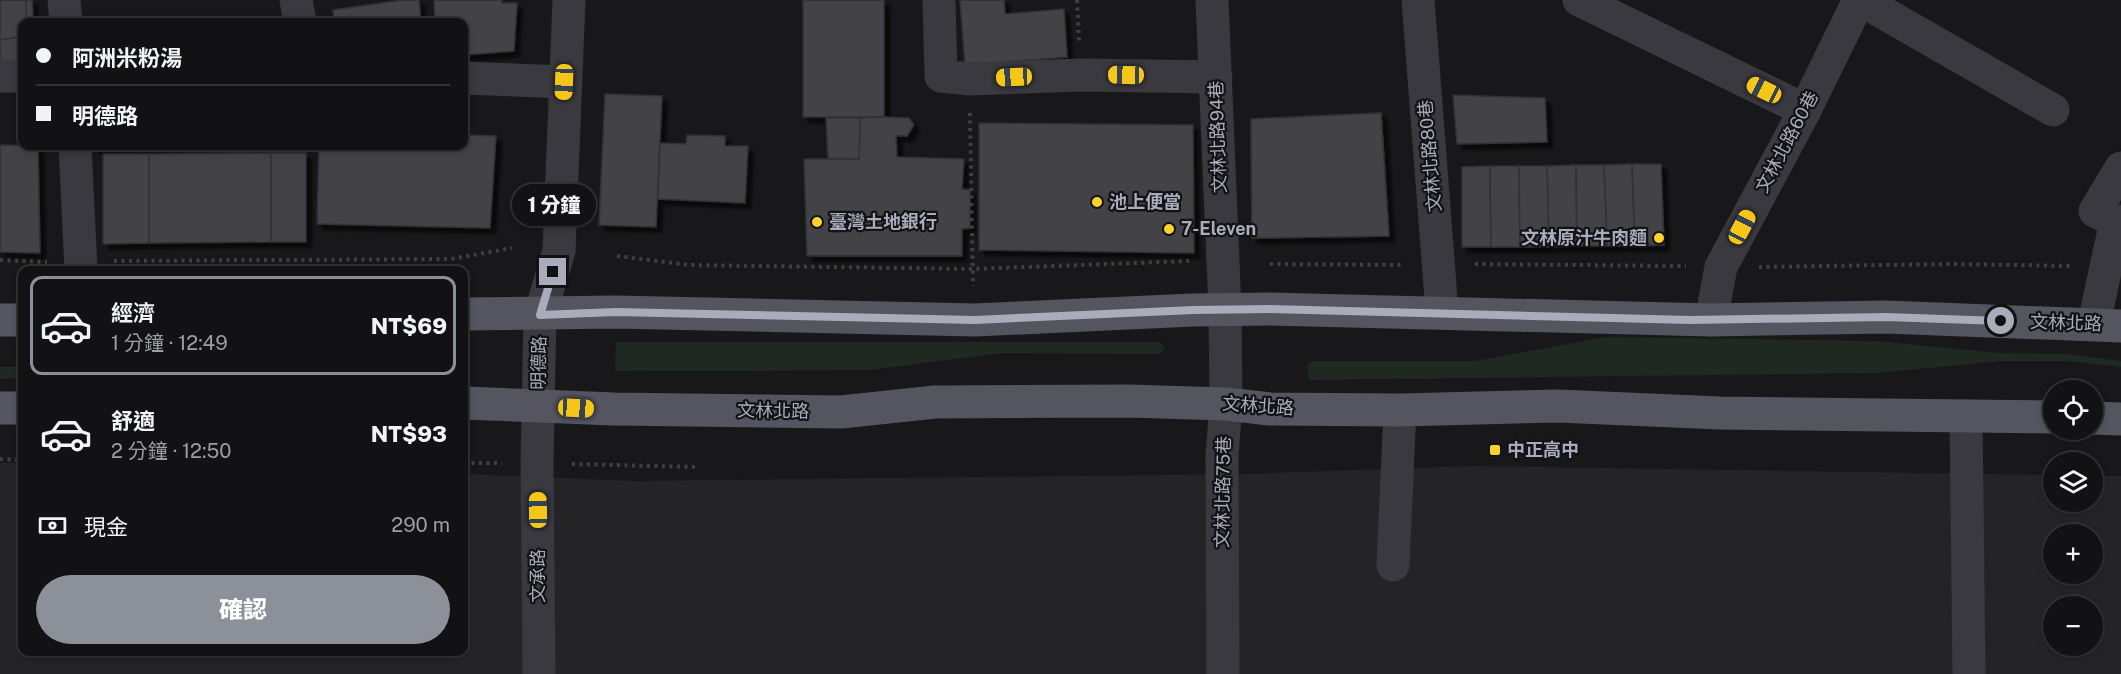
<!DOCTYPE html>
<html lang="zh-TW">
<head>
<meta charset="utf-8">
<style>
	body { margin:0; font-family:"Public Sans","Noto Sans TC",sans-serif; background:#1f2022; color:#f1f3f6; height:100vh; display:flex; flex-direction:column; font-size:22px; white-space:nowrap }
	* { box-sizing:border-box; margin:0 }
	p { font-size:20px; color:#9c9ea0 }
	.icon { flex:none; width:33px; height:33px; fill:none; stroke:currentColor; stroke-width:2; stroke-linecap:round; stroke-linejoin:round }
	.map { position:relative; flex:1; overflow:hidden }
	.details { position:absolute; left:18px; top:266px; width:450px; height:390px; display:flex; flex-direction:column; background:#121214; border-radius:12px; box-shadow:0 3px 9px #0003,0 0 0 2px #313234 }
	.details>* { flex:none }
	.top-card { position:absolute; left:18px; top:18px; width:450px; height:132px; border-radius:12px; box-shadow:0 3px 9px #0003,0 0 0 2px #313234; display:grid; align-content:center; height:132px; padding:0 18px; background:#121214 }
	.buttons { position:absolute; left:2043px; top:380px; display:grid; gap:12px }
	.buttons a { display:grid; place-items:center; width:60px; height:60px; border-radius:50%; background:#121214; box-shadow:0 3px 9px #0003,0 0 0 2px #313234; font-size:30px }
	.end { position:absolute; width:27px; height:27px; margin:-14px; border:8px solid #a9acbb; background:#111; box-shadow:0 0 0 3px #111 }
	.from { border-radius:50% }
	.bubble { position:absolute; height:42px; border-radius:21px; background:#121214; box-shadow:0 3px 9px #0003,0 0 0 2px #313234; font-size:20px; font-weight:800; line-height:42px; text-align:center }
	.car { position:absolute; width:18px; height:36px; margin:-18px -9px; border-radius:8px; box-shadow:0 0 4px 2px #0007; background:linear-gradient(#f5c518 24%,#345 0 40%,#f5c518 0 76%,#345 0 86%,#f5c518 0) }
	.top-card b { display:flex; align-items:center; gap:21px; height:57px; font-size:22px }
	.top-card b+b { border-top:2px solid #313234 }
	.top-card i { width:15px; height:15px; background:#f1f3f6 }
	ul { padding:10px 0 0; list-style:none }
	li { display:flex; align-items:center; gap:18px; height:99px; margin:0 12px 9px; padding:0 6px; border:3px solid transparent; border-radius:12px }
	li div { flex:1 }
	li b { display:block; font-size:22px }
	li em { font-style:normal; font-weight:800 }
	li.current { border-color:#8c9099 }
	li>.icon { width:54px; height:54px; stroke-width:1.5 }
	.pay { display:flex; align-items:center; gap:15px; height:66px; padding:0 18px; font-size:22px }
	.pay p { margin-inline-start:auto }
	.button { display:flex; gap:12px; margin-top:auto; padding:12px 18px }
	.button a { flex:1; height:69px; border-radius:36px; background:#8c9099; color:#fff; font-size:24px; font-weight:800; line-height:69px; text-align:center }
	.map>svg:first-child { display:block }
	.built { fill:#242427; fill-rule:evenodd }
	.green { fill:#1f2922 }
	.building { fill:#424247; stroke:#323236; stroke-width:1.5; filter:url(#shadow) }
	.lines { fill:none; stroke-linecap:round; stroke-linejoin:round }
	.path { stroke:#3f4046; stroke-width:4; stroke-dasharray:3 4.5; stroke-linecap:butt }
	.minor { stroke:#39393f; stroke-width:33 }
	.major { stroke:#54555f; stroke-width:33 }
	.route { stroke:#a9acbb; stroke-width:8 }
	.poi-dot { fill:#fcd32e; stroke:#131315; stroke-width:2 }
	.labels { text-anchor:middle; stroke-width:4.5; stroke-linejoin:round; paint-order:stroke }
	.street-label { font-size:18px; fill:#a9acbb; stroke:#131315 }
	.poi-label { font-size:18px; font-weight:bold; fill:#a9acbb; stroke:#131315; text-anchor:start }
</style>
</head>
<body>
<div class="map">
<svg width="2121" height="674" viewBox="0 0 2121 674">
	<defs>
		<filter id="shadow"><feDropShadow dx="5.5" dy="5.5" stdDeviation="1.5" flood-color="#0009"/></filter>
	</defs>
	<rect width="100%" height="100%" fill="#18181a"/>
	<path class="built" d="M0 463H22V651H464V474L635 481 1245 474 1471 466 2053 475 2054 501H2092L2093 476H2121V674H0ZM2054 534H2092V573H2054ZM2054 606H2092V645H2054Z"/>
	<g class="green">
		<polygon points="1606,337 1876,341 1999,353 2066,354 2121,361 2121,367 2067,361 2002,361 1876,373 1309,380 1307,365 1313,361 1475,361"/>
		<polygon points="616,342 1160,342 1164,347 1163,351 1157,354 1003,353 869,370 615,371"/>
		<polygon points="0,367 22,367 22,378 0,379"/>
	</g>
	<g class="building">
		<polygon points="0,0 26,0 27,22 22,22 22,37 0,40"/>
		<polygon points="0,0 26,0 27,22 22,22 22,37 0,40"/>
		<polygon points="26,0 32,0 33,22 27,22"/>
		<polygon points="26,0 32,0 33,22 27,22"/>
		<polygon points="403,0 419,0 421,22 334,22 333,10"/>
		<polygon points="434,0 502,0 502,3 517,3 514,51 464,55 464,22 435,22"/>
		<rect x="803" y="0" width="81" height="117"/>
		<polygon points="960,0 1004,0 1005,14 1064,9 1067,57 965,65"/>
		<polygon points="22,37 22,72 0,73 0,40"/>
		<polygon points="22,37 22,72 0,72 0,40"/>
		<polygon points="605,94 662,96 656,227 599,225"/>
		<polygon points="1453,95 1545,98 1547,142 1457,144"/>
		<polygon points="1381,113 1389,236 1252,238 1251,119"/>
		<polygon points="1381,113 1389,236 1252,238 1251,119"/>
		<polygon points="884,117 909,118 914,125 907,136 896,136 897,157 964,159 962,189 970,190 970,228 962,229 962,256 807,256 804,159 859,159 860,118"/>
		<polygon points="826,118 860,118 859,159 828,158"/>
		<polygon points="979,123 1193,125 1194,253 979,250"/>
		<polygon points="464,135 496,136 490,228 317,224 319,146 464,146"/>
		<polygon points="687,135 725,136 725,146 748,146 745,203 658,199 660,143 686,144"/>
		<polygon points="0,145 38,146 40,253 0,252"/>
		<polygon points="94,146 161,146 94,147"/>
		<polygon points="94,146 161,146 94,147"/>
		<polygon points="94,146 161,146 94,147"/>
		<polygon points="271,153 271,242 149,243 149,154"/>
		<rect x="271" y="153" width="35" height="89"/>
		<polygon points="103,154 149,154 149,243 103,244"/>
		<polygon points="1632,164 1635,246 1607,246 1604,165"/>
		<polygon points="1632,164 1661,164 1664,245 1635,246"/>
		<polygon points="1576,165 1577,246 1549,247 1547,166"/>
		<polygon points="1576,165 1604,165 1607,246 1577,246"/>
		<polygon points="1490,166 1491,247 1462,247 1462,167"/>
		<polygon points="1490,166 1519,166 1520,247 1491,247"/>
		<polygon points="1519,166 1547,166 1549,247 1520,247"/>
	</g>
	<g class="lines">
		<g class="path">
			<polyline points="1077,0 1079,41"/>
			<polyline points="970,113 973,286"/>
			<polyline points="617,256 689,265 972,269 1189,261"/>
			<polyline points="0,260 47,262"/>
			<polyline points="114,261 451,259 512,248"/>
			<polyline points="1270,264 1404,265"/>
			<polyline points="1475,264 1686,266"/>
			<polyline points="1759,267 1951,264 2072,266"/>
			<polyline points="0,459 22,460"/>
			<polyline points="464,463 502,463"/>
			<polyline points="572,464 698,467"/>
		</g>
		<g class="minor">
			<polyline points="64,0 66,22"/>
			<polyline points="296,0 300,22"/>
			<polyline points="939,0 941,76 970,79 1081,75 1216,77"/>
			<polyline points="1212,0 1225,309 1226,404 1222,456 1223,674"/>
			<polyline points="1418,0 1442,312"/>
			<polyline points="1579,0 1805,110"/>
			<polyline points="1861,0 2053,110"/>
			<polyline points="0,76 22,76"/>
			<polyline points="464,78 564,82"/>
			<polyline points="75,146 81,270"/>
			<polyline points="1711,320 1721,267 1805,110 1859,0"/>
			<polyline points="2094,323 2116,221 2095,211 2121,168"/>
			<polyline points="1966,416 1969,674"/>
			<polyline points="1393,565 1400,410"/>
			<polyline points="539,674 537,463 540,315 559,251 569,0"/>
		</g>
		<g class="major">
			<polyline points="464,314 616,312 975,320 1193,310 1270,309 1711,320 1886,317 2121,326"/>
			<polyline points="0,320 22,320"/>
			<polyline points="464,403 614,409 841,412 935,402 1129,401 1226,404 1270,409 1400,410 1558,406 1720,413 2054,417"/>
			<polyline points="0,408 22,408"/>
			<polyline points="2092,418 2121,419"/>
		</g>
	</g>
	<g class="lines">
		<polyline class="route" points="553,272 540,315 616,312 975,320 1193,310 1270,309 1690,320 1886,317 2001,321"/>
	</g>
	<g class="poi-dot">
		<circle cx="1097" cy="202" r="6"/>
		<circle cx="817" cy="222" r="6"/>
		<circle cx="1169" cy="229" r="6"/>
		<circle cx="1659" cy="238" r="6"/>
		<rect x="1489" y="444" width="12" height="12" rx="3"/>
	</g>
	<g class="labels">
		<g class="street-label">
			<text transform="translate(1218 137) rotate(-92)" y="6">文林北路94巷</text>
			<text transform="translate(1787 142) rotate(-62)" y="6">文林北路60巷</text>
			<text transform="translate(1430 156) rotate(-95)" y="6">文林北路80巷</text>
			<text transform="translate(2066 323) rotate(2)" y="6">文林北路</text>
			<text transform="translate(539 363) rotate(-89)" y="6">明德路</text>
			<text transform="translate(1258 406) rotate(4)" y="6">文林北路</text>
			<text transform="translate(773 411) rotate(1)" y="6">文林北路</text>
			<text transform="translate(1223 492) rotate(-89)" y="6">文林北路75巷</text>
			<text transform="translate(538 576) rotate(-90)" y="6">文承路</text>
		</g>
		<g class="poi-label">
			<text x="1109" y="208">池上便當</text>
			<text x="829" y="228">臺灣土地銀行</text>
			<text x="1181" y="235">7-Eleven</text>
			<text x="1647" y="244" text-anchor="end">文林原汁牛肉麵</text>
			<text x="1507" y="456">中正高中</text>
		</g>
	</g>
</svg>
<div class="buttons">
<a><svg class="icon" aria-label="locate" viewBox="0 0 24 24"><circle cx="12" cy="12" r="6"/><path d="M12 2v4M12 18v4M2 12h4M18 12h4"/></svg></a>
<a><svg class="icon" aria-label="layers" viewBox="0 0 24 24"><path d="M12 4l9 5-9 5-9-5zM3 14l9 5 9-5"/></svg></a>
<a>+</a>
<a>−</a>
</div>
<i class="end from" style="left:2001px;top:321px"></i>
<i class="end" style="left:553px;top:272px"></i>
<div class="bubble" style="left:512px;top:184px;width:84px">1 分鐘</div>
<i class="car" style="left:1126px;top:75px;rotate:271deg"></i>
<i class="car" style="left:1014px;top:77px;rotate:267deg"></i>
<i class="car" style="left:564px;top:82px;rotate:182deg"></i>
<i class="car" style="left:1764px;top:90px;rotate:296deg"></i>
<i class="car" style="left:1742px;top:227px;rotate:28deg"></i>
<i class="car" style="left:576px;top:408px;rotate:93deg"></i>
<i class="car" style="left:538px;top:510px;rotate:359deg"></i>
<div class="top-card">
<b><i class="from"></i>阿洲米粉湯</b>
<b><i></i>明德路</b>
</div>
<section class="details">
<ul>
<li class="current"><svg class="icon" aria-label="car" viewBox="0 0 24 24"><path d="M5 17H2v-5l4-1 3-4h7l3 4 3 1v5h-3M9 17h6M6 11h13"/><circle cx="7" cy="17" r="2"/><circle cx="17" cy="17" r="2"/></svg><div><b>經濟</b><p>1 分鐘 · 12:49</p></div><em>NT$69</em></li>
<li><svg class="icon" aria-label="car" viewBox="0 0 24 24"><path d="M5 17H2v-5l4-1 3-4h7l3 4 3 1v5h-3M9 17h6M6 11h13"/><circle cx="7" cy="17" r="2"/><circle cx="17" cy="17" r="2"/></svg><div><b>舒適</b><p>2 分鐘 · 12:50</p></div><em>NT$93</em></li>
</ul>
<div class="pay"><svg class="icon" aria-label="cash" viewBox="0 0 24 24"><path d="M3 7h18v10H3z"/><circle cx="12" cy="12" r="2"/></svg>現金<p>290 m</p></div>
<div class="button"><a>確認</a></div>
</section>
</div>
</body>
</html>
